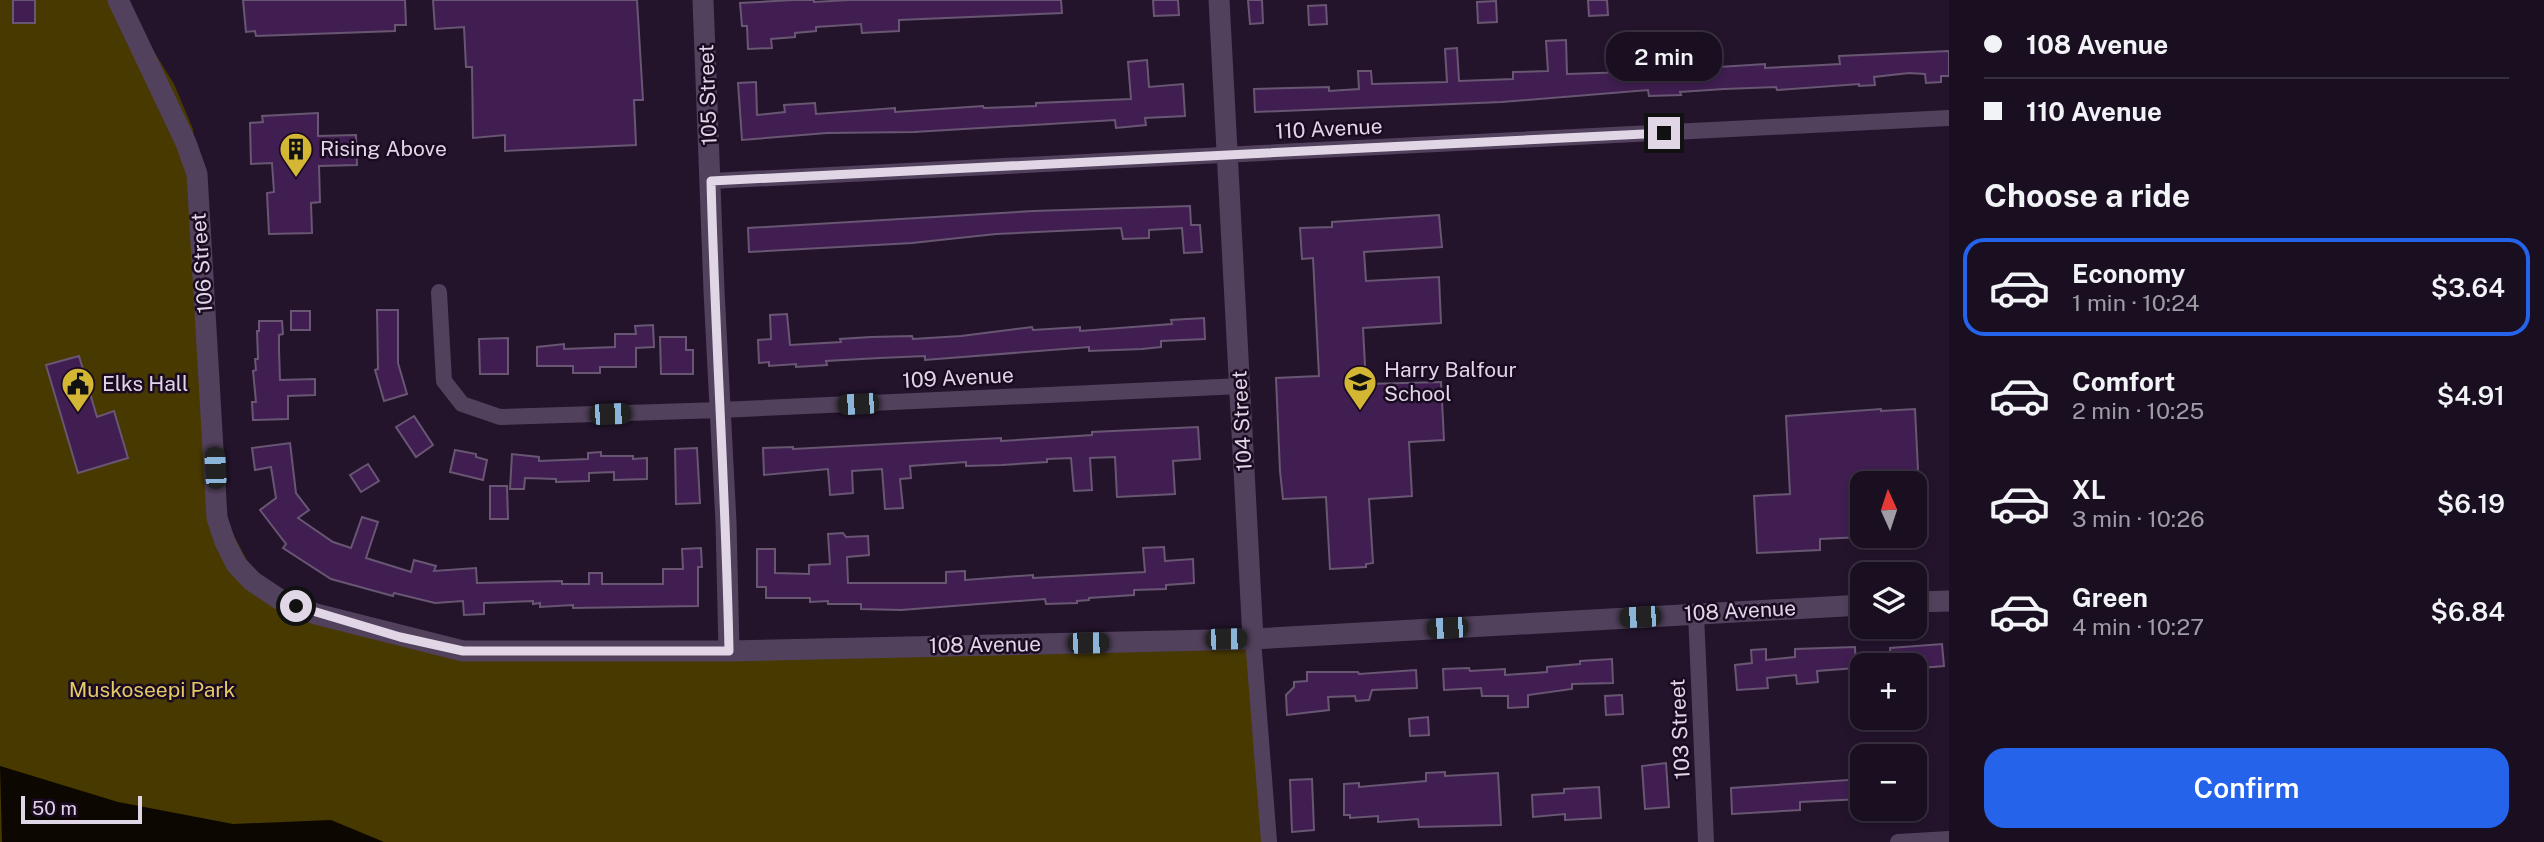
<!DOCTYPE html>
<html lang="en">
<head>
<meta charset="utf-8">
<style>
	body { margin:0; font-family:"Public Sans",sans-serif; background:#271d2e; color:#f1f3f6; height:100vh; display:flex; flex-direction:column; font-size:26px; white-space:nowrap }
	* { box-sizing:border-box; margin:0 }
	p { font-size:23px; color:#9f9ca5 }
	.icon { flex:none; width:38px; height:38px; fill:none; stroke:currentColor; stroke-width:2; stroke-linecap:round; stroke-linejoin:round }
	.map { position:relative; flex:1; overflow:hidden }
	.details { display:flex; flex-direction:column; background:#1a0f21; width:595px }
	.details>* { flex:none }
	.banner { display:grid; align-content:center; height:154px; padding:0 35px; background:#1a0f21 }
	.needle { width:46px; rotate:357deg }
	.buttons { position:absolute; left:1850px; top:471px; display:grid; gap:14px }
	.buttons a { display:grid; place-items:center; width:77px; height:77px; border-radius:14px; background:#1a0f21; box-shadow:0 4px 10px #0003,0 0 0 2px #382f3f; font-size:35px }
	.scale { position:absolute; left:21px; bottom:18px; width:121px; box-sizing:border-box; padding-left:7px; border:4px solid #e0d6e6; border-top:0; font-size:19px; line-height:24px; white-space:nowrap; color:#e0d6e6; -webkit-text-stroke:5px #1a0b22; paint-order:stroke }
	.end { position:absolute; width:32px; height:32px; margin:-16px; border:9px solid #e0d6e6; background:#111; box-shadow:0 0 0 4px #111 }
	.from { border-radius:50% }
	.bubble { position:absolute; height:49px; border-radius:21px; background:#1a0f21; box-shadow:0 4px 10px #0003,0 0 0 2px #382f3f; font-size:23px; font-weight:600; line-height:49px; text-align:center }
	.car { position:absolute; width:21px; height:42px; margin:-21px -10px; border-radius:9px; box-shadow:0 0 5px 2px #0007; background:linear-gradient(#222 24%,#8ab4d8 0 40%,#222 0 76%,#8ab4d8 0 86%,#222 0) }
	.banner b { display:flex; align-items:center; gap:24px; height:66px; font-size:26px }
	.banner b+b { border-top:2px solid #382f3f }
	.banner i { width:18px; height:18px; background:#f1f3f6 }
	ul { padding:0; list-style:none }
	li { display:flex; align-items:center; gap:21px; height:98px; margin:0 14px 10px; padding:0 21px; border:4px solid transparent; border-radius:21px }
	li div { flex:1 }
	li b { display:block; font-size:26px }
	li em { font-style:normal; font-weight:600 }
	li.active { border-color:#2563eb }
	li>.icon { width:63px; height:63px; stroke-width:1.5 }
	h2 { padding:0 35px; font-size:32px; line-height:84px }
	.primary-button { display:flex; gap:14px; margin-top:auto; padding:14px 35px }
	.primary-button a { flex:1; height:80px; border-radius:21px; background:#2563eb; color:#fff; font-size:28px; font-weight:600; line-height:80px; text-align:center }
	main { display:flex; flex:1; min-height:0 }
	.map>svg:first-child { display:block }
	.green { fill:#473900 }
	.water { fill:#0c0700 }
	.building { fill:#401e51; stroke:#685672; stroke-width:2 }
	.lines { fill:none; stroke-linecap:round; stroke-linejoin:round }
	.street { stroke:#52415c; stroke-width:16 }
	.secondary { stroke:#52415c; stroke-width:21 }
	.route { stroke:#e0d6e6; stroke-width:9 }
	.labels { text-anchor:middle; stroke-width:5; stroke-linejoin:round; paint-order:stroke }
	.street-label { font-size:21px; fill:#e0d6e6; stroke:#1a0b22 }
	.poi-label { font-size:21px; fill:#e0d6e6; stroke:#1a0b22; text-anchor:start }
	.park-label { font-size:21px; fill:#e4ca64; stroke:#1a0b22 }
</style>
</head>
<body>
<main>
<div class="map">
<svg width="1949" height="842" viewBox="0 0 1949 842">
	<rect width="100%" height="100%" fill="#23142c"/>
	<polygon class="green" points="0,0 122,0 174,84 193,129 212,309 215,499 257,580 308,604 483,655 1256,635 1270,842 0,842"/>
	<polygon class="water" points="0,766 118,802 233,824 331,820 384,842 2,842"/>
	<g class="building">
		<rect x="13" y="0" width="22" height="23"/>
		<polygon points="243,0 405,0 406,25 395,25 395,31 256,36 255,31 246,32"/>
		<polygon points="433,0 637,0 643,100 634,100 636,145 505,151 505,135 473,138 472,67 466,67 464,27 435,29"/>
		<polygon points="793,0 814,0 814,2 849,0 1061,0 1062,13 899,20 899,31 862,33 861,24 816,27 816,31 795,33 795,37 771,39 772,48 748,49 747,26 742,26 740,3"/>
		<polygon points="1153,0 1178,0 1179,15 1154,16"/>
		<polygon points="1248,0 1262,0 1263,23 1250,24"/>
		<polygon points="1588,0 1607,0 1608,15 1589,16"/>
		<polygon points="1496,1 1497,22 1478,23 1477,2"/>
		<polygon points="1326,5 1327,24 1309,25 1308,6"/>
		<polygon points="1566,40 1567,74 1630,72 1630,76 1689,72 1689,68 1691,68 1690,41 1701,40 1703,68 1765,64 1765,68 1804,66 1840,64 1839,56 1949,51 1949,76 1941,76 1941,82 1926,83 1925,74 1909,73 1874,77 1875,85 1859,86 1859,84 1777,90 1776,87 1724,89 1680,92 1681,95 1649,96 1648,90 1502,102 1255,112 1254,89 1329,87 1329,91 1359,89 1358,71 1371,71 1372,84 1447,82 1445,49 1457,48 1459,81 1513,79 1513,72 1548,71 1546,41"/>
		<polygon points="1147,60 1149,87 1183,84 1185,116 1145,118 1146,125 1116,128 1115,120 914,132 827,133 742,140 738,83 756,82 757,115 785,112 784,105 815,103 816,114 895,108 895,112 983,106 984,108 1036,106 1036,103 1131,99 1128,62"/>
		<polygon points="318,113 318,136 356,135 357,165 319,166 320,202 311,203 312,233 269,234 267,193 274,192 272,163 251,164 250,123 263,122 262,116"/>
		<polygon points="1190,206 1191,225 1200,225 1202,252 1184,253 1182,228 1149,230 1149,238 1123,239 1121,228 996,234 912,243 749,252 748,228 1033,211"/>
		<polygon points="1439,215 1442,247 1364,252 1366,281 1439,277 1441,323 1363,328 1366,384 1441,382 1444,440 1409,442 1412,496 1369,499 1373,563 1366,564 1366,567 1330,569 1326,497 1283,499 1280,471 1276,378 1319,376 1313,258 1302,259 1300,228 1332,227 1332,222"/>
		<polygon points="377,310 398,310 398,363 407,394 384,401 375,370 378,369"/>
		<rect x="291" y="311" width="19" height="19"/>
		<polygon points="787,314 790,345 841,342 840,339 871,337 912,336 913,339 961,336 1032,327 1033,330 1080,327 1080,331 1172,324 1171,320 1204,318 1205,339 1161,341 1161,347 1142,349 1089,351 1089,347 925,360 925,356 880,358 826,361 827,365 796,367 796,364 769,366 769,362 759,363 758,340 771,339 770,315"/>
		<polygon points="259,321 282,321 283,334 279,335 279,349 280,380 315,379 315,395 288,396 288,419 253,420 252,402 256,402 253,371 256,370 255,359 258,359 257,331 259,331"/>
		<polygon points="653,325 654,347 636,348 636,367 600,367 600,373 573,373 573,366 537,366 537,347 564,344 564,349 615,347 615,334 636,334 635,326"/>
		<polygon points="660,337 686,337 686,350 693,350 693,374 661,374"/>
		<polygon points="508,338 508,374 480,374 479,339"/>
		<polygon points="79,356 97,417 114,411 128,458 78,473 46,365"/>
		<polygon points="1881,409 1881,411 1915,409 1918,470 1878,472 1879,483 1862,483 1862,537 1820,539 1820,550 1757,553 1754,496 1790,494 1786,416"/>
		<polygon points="414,416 433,445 416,457 396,427"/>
		<polygon points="1198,427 1200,459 1173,461 1175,494 1117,497 1115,457 1090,458 1092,490 1074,491 1071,458 1047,459 1047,462 1002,465 966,466 966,462 910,466 911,478 900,479 903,508 885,509 882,469 852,471 853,493 830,495 828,469 764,475 763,448 793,447 793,449 1001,438 1001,441 1092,435 1092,432"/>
		<polygon points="290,443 296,493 309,510 298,518 333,542 351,548 362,517 378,522 366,558 411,572 414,560 436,566 434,571 476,568 477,583 562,581 562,584 589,584 589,573 602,573 602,584 663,584 663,569 683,569 682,549 701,548 702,567 698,567 698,606 573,608 573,605 540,607 540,603 533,604 533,601 484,603 484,614 464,615 463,601 435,603 394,593 393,596 331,579 283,548 286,544 260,510 276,498 271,467 255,470 252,448"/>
		<polygon points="697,448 700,503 676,504 675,449"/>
		<polygon points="455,450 476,454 476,457 487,460 483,480 450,472"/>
		<polygon points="601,452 601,456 633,456 633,459 647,458 647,479 614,480 614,472 589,473 589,481 556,482 556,479 525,478 524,489 510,489 512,454 539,457 539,461 588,459 588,453"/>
		<polygon points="368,464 379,481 361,492 350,475"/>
		<polygon points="490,486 507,486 508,519 490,519"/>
		<polygon points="843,533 846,537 868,536 869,555 847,557 848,583 946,583 946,572 965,571 965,580 1033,575 1033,578 1145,572 1143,548 1164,547 1165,561 1193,559 1194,583 1166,585 1166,589 1134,590 1134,595 1089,598 1089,600 1077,601 1077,603 1046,604 1045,599 901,610 861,609 861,604 828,604 828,601 810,602 810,598 766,598 766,587 757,587 757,549 775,549 775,573 809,574 809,565 830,564 828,534"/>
		<polygon points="1942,644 1944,666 1921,668 1920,665 1891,665 1890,648"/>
		<polygon points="1855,647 1856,668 1817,671 1818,682 1797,684 1796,675 1767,678 1768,688 1737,690 1735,665 1752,663 1751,650 1766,649 1766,660 1795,657 1795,649"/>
		<polygon points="1612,659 1613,683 1572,684 1572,689 1528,695 1528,707 1508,708 1508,696 1482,696 1481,688 1444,690 1443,669 1469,668 1470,671 1505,669 1505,675 1547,672 1547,667 1580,664 1580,661"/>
		<polygon points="1416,670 1417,688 1372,690 1369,700 1356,701 1355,696 1328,697 1329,710 1287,715 1286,695 1294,687 1294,682 1307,681 1307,672 1358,672 1359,674"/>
		<polygon points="1622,695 1623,714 1606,715 1605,696"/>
		<polygon points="1428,717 1429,735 1410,736 1409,719"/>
		<polygon points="1666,763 1669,807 1645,809 1642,766"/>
		<polygon points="1445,772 1445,776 1498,773 1501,825 1419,827 1418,819 1378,822 1378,816 1350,818 1350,815 1344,815 1344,784 1359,783 1359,787 1426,781 1426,773"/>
		<polygon points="1312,779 1314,830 1292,832 1290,780"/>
		<polygon points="1862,779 1862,799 1800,802 1800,810 1732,814 1731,788"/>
		<polygon points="1599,787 1601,818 1565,820 1565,814 1533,817 1532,795 1564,793 1564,789"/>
	</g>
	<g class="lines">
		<g class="street">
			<polyline points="711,181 1949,118"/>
			<polyline points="439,292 444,381 462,404 500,417 721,410 1241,386"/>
			<polyline points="1696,614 1706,842"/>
			<polyline points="1253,639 1269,842"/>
			<polyline points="1898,842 1949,839"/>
		</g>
		<g class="secondary">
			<polyline points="118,0 186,143 197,174 217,518 225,542 236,564 252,581 279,599 316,614 463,651 729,651 1253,639 1862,605"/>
			<polyline points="703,0 714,291 726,522 729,651"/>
			<polyline points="1219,0 1253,639"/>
			<polyline points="1914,602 1949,601"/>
		</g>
	</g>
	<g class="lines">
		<path class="route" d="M296 606 400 637 463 651H729C726 495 715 338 711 181L1664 133"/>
	</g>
	<defs>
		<symbol id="building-pin" viewBox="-11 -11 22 30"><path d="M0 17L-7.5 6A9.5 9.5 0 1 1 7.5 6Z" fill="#d4b635" stroke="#1a0b22"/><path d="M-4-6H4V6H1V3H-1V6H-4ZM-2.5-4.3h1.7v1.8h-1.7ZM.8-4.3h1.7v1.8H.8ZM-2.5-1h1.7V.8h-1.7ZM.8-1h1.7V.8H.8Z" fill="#111"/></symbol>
		<symbol id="school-pin" viewBox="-11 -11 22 30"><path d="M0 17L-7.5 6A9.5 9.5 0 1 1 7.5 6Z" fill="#d4b635" stroke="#1a0b22"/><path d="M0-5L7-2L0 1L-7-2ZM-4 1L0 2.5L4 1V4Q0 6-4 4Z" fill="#111"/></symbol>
		<symbol id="civic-pin" viewBox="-11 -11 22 30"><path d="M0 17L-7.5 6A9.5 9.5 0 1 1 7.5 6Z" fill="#d4b635" stroke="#1a0b22"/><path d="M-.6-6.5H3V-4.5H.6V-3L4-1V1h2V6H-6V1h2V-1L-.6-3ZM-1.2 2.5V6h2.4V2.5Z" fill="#111"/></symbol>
	</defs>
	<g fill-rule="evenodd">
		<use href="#building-pin" x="277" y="130" width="38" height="52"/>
		<use href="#school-pin" x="1341" y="363" width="38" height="52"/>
		<use href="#civic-pin" x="59" y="365" width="38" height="52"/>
	</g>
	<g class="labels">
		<g class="street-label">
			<text transform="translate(708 95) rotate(-92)" y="7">105 Street</text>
			<text transform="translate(1329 129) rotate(-3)" y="7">110 Avenue</text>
			<text transform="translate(202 263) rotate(-94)" y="7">106 Street</text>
			<text transform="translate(958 378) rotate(-3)" y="7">109 Avenue</text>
			<text transform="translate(1242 421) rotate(-93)" y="7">104 Street</text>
			<text transform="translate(1740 611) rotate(-3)" y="7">108 Avenue</text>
			<text transform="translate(985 645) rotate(-1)" y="7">108 Avenue</text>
			<text transform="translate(1680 729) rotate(-93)" y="7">103 Street</text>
		</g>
		<g class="poi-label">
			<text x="320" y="156">Rising Above</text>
			<text x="1384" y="377">Harry Balfour<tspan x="1384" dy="24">School</tspan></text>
			<text x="102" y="391">Elks Hall</text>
		</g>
		<g class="park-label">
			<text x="152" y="697">Muskoseepi Park</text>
		</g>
	</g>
</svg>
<div class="buttons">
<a><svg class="needle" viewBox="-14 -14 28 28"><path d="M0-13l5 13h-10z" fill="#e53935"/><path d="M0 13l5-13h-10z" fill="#9f9ca5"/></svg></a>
<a><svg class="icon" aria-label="layers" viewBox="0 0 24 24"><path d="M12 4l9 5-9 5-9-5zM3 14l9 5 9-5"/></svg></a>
<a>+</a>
<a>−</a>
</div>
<div class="scale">50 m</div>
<i class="end from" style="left:296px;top:606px"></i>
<i class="end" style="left:1664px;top:133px"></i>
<div class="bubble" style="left:1606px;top:32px;width:116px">2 min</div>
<i class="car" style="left:858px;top:404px;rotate:267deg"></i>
<i class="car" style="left:610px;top:414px;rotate:88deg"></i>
<i class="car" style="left:215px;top:468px;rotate:357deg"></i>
<i class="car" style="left:1640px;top:617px;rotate:267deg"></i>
<i class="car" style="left:1447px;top:628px;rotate:267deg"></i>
<i class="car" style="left:1226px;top:639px;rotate:89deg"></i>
<i class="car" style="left:1088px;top:643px;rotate:89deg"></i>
</div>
<section class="details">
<div class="banner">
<b><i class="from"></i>108 Avenue</b>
<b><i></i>110 Avenue</b>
</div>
<h2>Choose a ride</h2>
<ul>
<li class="active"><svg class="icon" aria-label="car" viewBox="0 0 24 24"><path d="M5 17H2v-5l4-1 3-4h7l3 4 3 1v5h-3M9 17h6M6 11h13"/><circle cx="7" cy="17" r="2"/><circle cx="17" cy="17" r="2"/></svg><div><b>Economy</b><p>1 min · 10:24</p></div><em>$3.64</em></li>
<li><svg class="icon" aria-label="car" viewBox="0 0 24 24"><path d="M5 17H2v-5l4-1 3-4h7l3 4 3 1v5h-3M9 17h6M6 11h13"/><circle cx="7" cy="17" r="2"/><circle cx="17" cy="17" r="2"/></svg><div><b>Comfort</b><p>2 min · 10:25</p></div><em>$4.91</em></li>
<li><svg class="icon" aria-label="car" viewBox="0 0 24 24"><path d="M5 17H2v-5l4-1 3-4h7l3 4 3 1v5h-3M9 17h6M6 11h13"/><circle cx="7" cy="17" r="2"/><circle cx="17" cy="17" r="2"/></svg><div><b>XL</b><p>3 min · 10:26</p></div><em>$6.19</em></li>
<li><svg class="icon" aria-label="car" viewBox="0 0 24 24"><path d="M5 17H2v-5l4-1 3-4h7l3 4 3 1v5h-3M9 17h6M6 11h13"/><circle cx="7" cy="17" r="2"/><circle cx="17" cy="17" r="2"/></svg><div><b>Green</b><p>4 min · 10:27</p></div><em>$6.84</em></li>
</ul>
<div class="primary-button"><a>Confirm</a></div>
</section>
</main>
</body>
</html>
